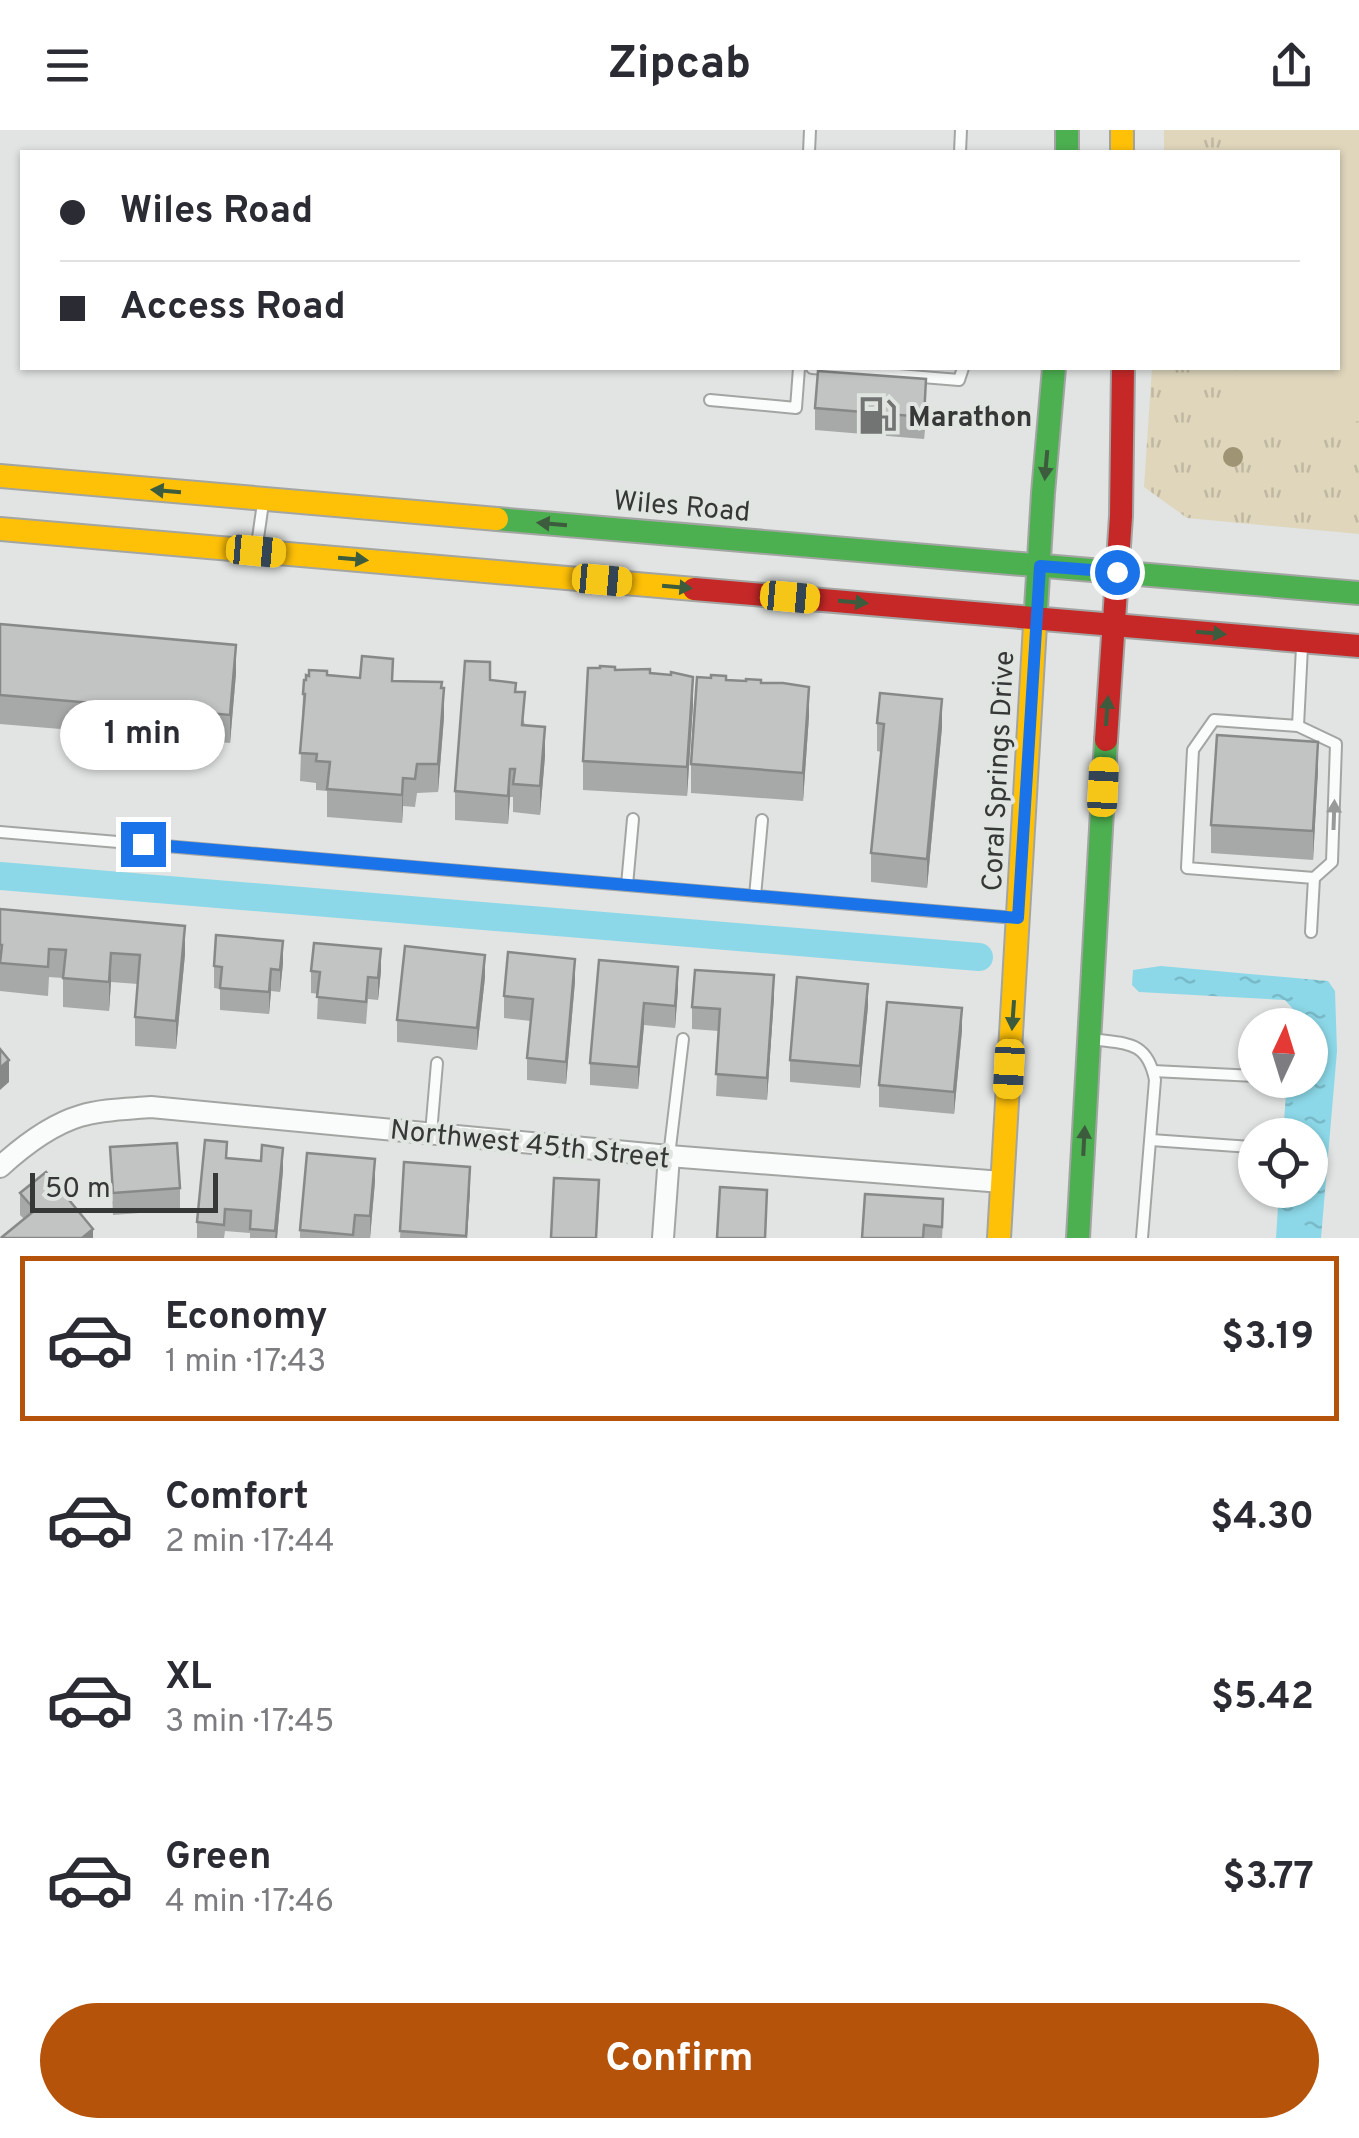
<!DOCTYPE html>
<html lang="en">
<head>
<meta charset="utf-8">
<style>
	body { margin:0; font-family:Overpass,sans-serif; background:#f7f7f7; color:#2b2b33; height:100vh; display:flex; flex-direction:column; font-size:38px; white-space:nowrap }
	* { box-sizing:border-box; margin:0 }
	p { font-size:32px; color:#7c7c81 }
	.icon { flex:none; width:55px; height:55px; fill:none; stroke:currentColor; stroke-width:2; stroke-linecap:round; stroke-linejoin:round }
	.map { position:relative; height:1108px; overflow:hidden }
	.sheet { display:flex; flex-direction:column; background:#fff; flex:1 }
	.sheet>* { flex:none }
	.hud { position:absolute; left:20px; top:20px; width:1320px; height:220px; border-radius:0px; box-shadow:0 2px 8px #0004; display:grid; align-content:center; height:220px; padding:0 40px; background:#fff }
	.needle { width:65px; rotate:4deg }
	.buttons { position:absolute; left:1238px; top:878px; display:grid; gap:20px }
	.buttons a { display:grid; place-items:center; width:90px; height:90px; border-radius:50%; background:#fff; box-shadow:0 2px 8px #0004; font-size:50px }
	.scale { position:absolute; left:30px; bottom:25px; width:188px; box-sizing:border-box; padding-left:10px; border:5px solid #363837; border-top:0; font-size:28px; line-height:35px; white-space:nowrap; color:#363837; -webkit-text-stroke:8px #e0e5e1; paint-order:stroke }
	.end { position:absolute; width:45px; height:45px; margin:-22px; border:12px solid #1a73e8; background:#fff; box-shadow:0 0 0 5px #fff }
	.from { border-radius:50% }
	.bubble { position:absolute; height:70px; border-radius:35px; background:#fff; box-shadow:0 2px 8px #0004; font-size:32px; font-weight:700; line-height:70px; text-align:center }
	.car { position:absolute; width:30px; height:60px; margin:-30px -15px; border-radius:12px; box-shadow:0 0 8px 2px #0007; background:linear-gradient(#f5c518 24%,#345 0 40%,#f5c518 0 76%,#345 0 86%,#f5c518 0) }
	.hud b { display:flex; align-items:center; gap:35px; height:95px; font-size:38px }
	.hud b+b { border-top:2px solid #e1e1e2 }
	.hud i { width:25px; height:25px; background:#2b2b33 }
	ul { padding:18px 0 0; list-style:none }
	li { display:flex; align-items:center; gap:30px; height:165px; margin:0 20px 15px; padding:0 20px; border:5px solid transparent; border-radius:0px }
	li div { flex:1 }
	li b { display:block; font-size:38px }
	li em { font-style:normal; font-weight:700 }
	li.current { border-color:#b45309 }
	li>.icon { width:90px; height:90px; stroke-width:1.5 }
	.button { display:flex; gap:20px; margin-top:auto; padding:20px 40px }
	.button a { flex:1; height:115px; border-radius:60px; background:#b45309; color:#fff; font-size:40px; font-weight:700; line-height:115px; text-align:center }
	header { display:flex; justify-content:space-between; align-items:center; height:130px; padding:0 40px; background:#fff; font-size:45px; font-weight:700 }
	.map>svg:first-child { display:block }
	.grass { fill:url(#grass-tufts) }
	.pitch { fill:#dfd6bc }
	.water { fill:url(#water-ripples) }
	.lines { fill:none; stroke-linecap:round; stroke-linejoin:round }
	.canal { stroke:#8cd8e8; stroke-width:28 }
	.lane-casing { stroke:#a3a5a3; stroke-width:14 }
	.street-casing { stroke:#a3a5a3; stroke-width:24 }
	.fast-casing { stroke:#a3a5a3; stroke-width:26 }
	.slow-casing { stroke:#a3a5a3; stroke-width:26 }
	.jam-casing { stroke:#a3a5a3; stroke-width:26 }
	.lane { stroke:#fafbfb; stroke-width:10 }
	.street { stroke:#fafbfb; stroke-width:20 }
	.fast { stroke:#4caf50; stroke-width:22 }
	.slow { stroke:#ffc107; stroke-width:22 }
	.jam { stroke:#c62828; stroke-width:22 }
	.tree { fill:#9f9574 }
	.wall { fill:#a6a9a7 }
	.shaded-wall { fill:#878988 }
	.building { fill:#c1c4c2; stroke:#878988; stroke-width:2.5 }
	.oneway { fill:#3d5c3e }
	.oneway2 { fill:#989a99 }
	.route { stroke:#1a73e8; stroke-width:12 }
	.labels { text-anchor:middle; stroke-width:8; stroke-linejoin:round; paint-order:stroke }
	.poi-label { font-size:28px; font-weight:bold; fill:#363837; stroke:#e0e5e1; text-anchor:start }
	.street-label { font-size:28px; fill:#363837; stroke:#e0e5e1 }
</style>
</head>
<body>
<header><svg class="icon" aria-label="menu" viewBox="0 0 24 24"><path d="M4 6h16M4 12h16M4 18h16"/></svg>Zipcab<svg class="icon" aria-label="share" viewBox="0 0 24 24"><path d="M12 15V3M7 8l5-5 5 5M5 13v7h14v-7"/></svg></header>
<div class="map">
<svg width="1359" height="1108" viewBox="0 0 1359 1108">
	<defs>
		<pattern id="grass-tufts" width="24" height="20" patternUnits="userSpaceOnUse" patternTransform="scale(2.5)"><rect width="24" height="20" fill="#dfd6bc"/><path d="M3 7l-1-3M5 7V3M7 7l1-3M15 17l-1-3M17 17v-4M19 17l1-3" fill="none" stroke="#c0b8a2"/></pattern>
		<pattern id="water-ripples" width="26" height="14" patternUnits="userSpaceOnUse" patternTransform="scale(2.5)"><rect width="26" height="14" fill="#8cd8e8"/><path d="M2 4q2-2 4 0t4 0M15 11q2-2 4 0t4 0" fill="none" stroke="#79bac8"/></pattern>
	</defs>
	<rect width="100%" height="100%" fill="#e1e4e2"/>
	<polygon class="grass" points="1164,0 1359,0 1359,404 1187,388 1144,357 1152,238 1338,238 1338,22 1164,22"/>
	<polygon class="pitch" points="1261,0 1359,0 1359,291 1313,299 1230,297 1236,238 1338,238 1338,22 1258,22"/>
	<polygon class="water" points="1161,836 1328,851 1335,861 1337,921 1321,1108 1276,1108 1279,1060 1310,1060 1310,1005 1283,1005 1287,950 1310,950 1310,895 1292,895 1293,879 1285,870 1139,862 1132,855 1133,840"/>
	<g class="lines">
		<polyline class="canal" points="0,746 979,827"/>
		<defs>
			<g id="lane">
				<polyline points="809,22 810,0"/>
				<polyline points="960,22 961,0"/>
				<polyline points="812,238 959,250 963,238"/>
				<polyline points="710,270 796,278 799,238"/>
				<polyline points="257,415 263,373"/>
				<polyline points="1302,517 1298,596 1214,590 1193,620 1187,738 1314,748 1311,802"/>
				<polyline points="1298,596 1336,614 1332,732 1314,748"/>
				<polyline points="0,702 1015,788"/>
				<polyline points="627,755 633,689"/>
				<polyline points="755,766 762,690"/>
				<path d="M1092 909C1126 914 1147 910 1155 950L1142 1108"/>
				<polyline points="1153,941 1255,946"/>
				<polyline points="431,1003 437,933"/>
				<polyline points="1151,1010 1251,1017"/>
				<polyline points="669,1026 683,909"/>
			</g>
			<g id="street">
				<path d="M0 1037C23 1016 50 995 80 986 103 979 128 979 151 977L669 1026 1002 1052"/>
				<polyline points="663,1108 669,1026"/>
			</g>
			<g id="fast">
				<polyline points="1067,0 1067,22"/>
				<polyline points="497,389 1359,463"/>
				<polyline points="1035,495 1043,363 1054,238"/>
				<polyline points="1078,1108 1106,610"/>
			</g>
			<g id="slow">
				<polyline points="1122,0 1122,22"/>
				<polyline points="0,346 497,389"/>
				<polyline points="0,399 694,459"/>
				<polyline points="999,1108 1035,495"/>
			</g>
			<g id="jam">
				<polyline points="694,459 1359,516"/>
				<polyline points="1106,610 1121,386 1123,238"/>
			</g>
		</defs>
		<use href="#lane" class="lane-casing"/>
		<use href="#street" class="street-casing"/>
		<use href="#fast" class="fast-casing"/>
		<use href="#slow" class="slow-casing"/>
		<use href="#jam" class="jam-casing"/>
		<use href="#lane" class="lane"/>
		<use href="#street" class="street"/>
		<use href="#fast" class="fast"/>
		<use href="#slow" class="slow"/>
		<use href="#jam" class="jam"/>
	</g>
	<circle class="tree" cx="1233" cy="327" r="10"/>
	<g class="wall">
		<polygon points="926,271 924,309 815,300 815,278"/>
		<polygon points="0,494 236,543 230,613 0,594"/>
		<polygon points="615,540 650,543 693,575 687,666 583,660 583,631"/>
		<polygon points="327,545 393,551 442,558 444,587 438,662 417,663 415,677 403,676 402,693 327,687 327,661 316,660 316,653 300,651 303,564"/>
		<polygon points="711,548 761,553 809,586 803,671 691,663 691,634"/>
		<polygon points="490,550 516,562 525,595 545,626 540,685 513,682 513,667 510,667 508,694 455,690 455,661"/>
		<polygon points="877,593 942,597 927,758 871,752 871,723 881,622 877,621"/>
		<polygon points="1318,640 1313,730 1211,723 1211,695"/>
		<polygon points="0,779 185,824 176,919 135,916 135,887 138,854 111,852 109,881 63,877 63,848 49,847 48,866 0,861"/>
		<polygon points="599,830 678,859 675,898 644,895 638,959 590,955 590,933"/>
		<polygon points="283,833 280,862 271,861 269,884 220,880 220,859 214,858 214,836"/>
		<polygon points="311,841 381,841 378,870 368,869 366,894 317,889 318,864 311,863"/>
		<polygon points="485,847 477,920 397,912 397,890"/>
		<polygon points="575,851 566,954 527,950 527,928 531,891 504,888 504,866"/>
		<polygon points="774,867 767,970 716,966 719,901 692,899 692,877"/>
		<polygon points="868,876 860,958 790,952 790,930"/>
		<polygon points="962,900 954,984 879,977 879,955"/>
		<polygon points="110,1017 180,1058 180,1080 113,1085"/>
		<polygon points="227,1028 283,1040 277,1108 250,1108 250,1103 225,1101 224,1108 197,1108 197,1092"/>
		<polygon points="404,1032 470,1059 467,1108 400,1108"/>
		<polygon points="375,1051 370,1108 300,1108 300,1100"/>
		<polygon points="20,1063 93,1108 2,1108 24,1089 20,1085"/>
		<polygon points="943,1091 942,1108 862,1108"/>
	</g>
	<g class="shaded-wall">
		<polygon points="926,249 926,271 924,309 924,287"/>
		<polygon points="236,515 236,543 230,613 230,585"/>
		<polygon points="693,547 693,575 687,666 687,637"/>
		<polygon points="809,557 809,586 803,671 803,643"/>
		<polygon points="444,558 444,587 438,662 438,634"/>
		<polygon points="942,569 942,597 927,758 927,729"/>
		<polygon points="545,597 545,626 540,685 540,656"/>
		<polygon points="1318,612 1318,640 1313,730 1313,701"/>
		<polygon points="510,639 510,667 508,694 508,666"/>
		<polygon points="403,648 403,676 402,693 402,665"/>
		<polygon points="185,796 185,824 176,919 176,891"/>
		<polygon points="283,811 283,833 280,862 280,840"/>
		<polygon points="381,819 381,841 378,870 378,848"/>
		<polygon points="111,823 111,852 109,881 109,852"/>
		<polygon points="485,825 485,847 477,920 477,898"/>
		<polygon points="575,829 575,851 566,954 566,932"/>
		<polygon points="678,837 678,859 675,898 675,876"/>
		<polygon points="271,839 271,861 269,884 269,862"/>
		<polygon points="774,845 774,867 767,970 767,948"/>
		<polygon points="868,854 868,876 860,958 860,936"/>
		<polygon points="644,873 644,895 638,959 638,937"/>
		<polygon points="962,878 962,900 954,984 954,962"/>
		<polygon points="9,930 9,952 0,960 0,938"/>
		<polygon points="283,1018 283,1040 277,1108 275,1108"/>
		<polygon points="375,1029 375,1051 370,1108 370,1086"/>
		<polygon points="470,1037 470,1059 467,1108 466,1108"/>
		<polygon points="93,1099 93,1108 82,1108"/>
	</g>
	<g class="building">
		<polygon points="818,241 926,249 924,287 815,278"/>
		<polygon points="0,494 236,515 230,585 0,565"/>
		<polygon points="362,526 393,529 392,551 442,552 441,558 444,558 438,634 417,634 415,649 403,648 402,665 327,659 330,632 316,631 317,624 300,623 305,564 303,564 304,550 306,550 306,545 309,546 309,540 327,541 327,545 360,548"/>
		<polygon points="465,531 490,532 490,550 516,553 515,562 525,562 522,595 545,597 540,656 513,654 515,639 510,639 508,666 455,661"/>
		<polygon points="600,536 615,537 615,540 650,539 650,543 671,545 671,542 693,547 687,637 583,631 588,538 600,538"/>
		<polygon points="711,545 726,546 726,550 746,551 746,549 761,550 761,553 783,553 809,557 803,643 691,634 697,547 711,548"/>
		<polygon points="880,563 942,569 927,729 871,723 884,594 877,593"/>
		<polygon points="1217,605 1318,612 1313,701 1211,695"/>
		<polygon points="0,779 185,796 176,891 135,887 140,825 111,823 109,852 63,848 66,820 49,819 48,837 0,833 2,815 0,815"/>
		<polygon points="216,805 283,811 280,840 271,839 269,862 220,858 222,837 214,836"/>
		<polygon points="314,813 381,819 378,848 368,847 366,872 317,867 320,842 311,841"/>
		<polygon points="405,816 485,825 477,898 397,890"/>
		<polygon points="508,822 575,829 566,932 527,928 533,869 504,866"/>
		<polygon points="599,830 678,837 675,876 644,873 638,937 590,933"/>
		<polygon points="695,840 774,845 767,948 716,944 720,879 692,877"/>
		<polygon points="797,847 868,854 860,936 790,930"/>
		<polygon points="887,872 962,878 954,962 879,955"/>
		<polygon points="0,919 9,930 0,938"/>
		<polygon points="205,1010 227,1012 226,1028 261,1031 262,1015 283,1018 275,1101 250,1099 251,1081 225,1079 224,1095 197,1092"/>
		<polygon points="177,1013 180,1058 113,1063 110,1017"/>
		<polygon points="307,1023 375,1029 370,1086 355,1085 353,1105 300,1100"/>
		<polygon points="404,1032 470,1037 466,1106 400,1101"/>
		<polygon points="46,1042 93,1099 82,1108 4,1108 2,1107 35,1080 20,1063"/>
		<polygon points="554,1048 599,1050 596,1108 551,1108"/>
		<polygon points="720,1057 767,1060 765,1108 717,1108"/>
		<polygon points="865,1064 943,1069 942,1097 924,1095 923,1108 862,1108"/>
	</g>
	<defs><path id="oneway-solid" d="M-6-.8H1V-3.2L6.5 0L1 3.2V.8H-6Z" transform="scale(2.5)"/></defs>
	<g class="oneway">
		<use href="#oneway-solid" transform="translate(1046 335) rotate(95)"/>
		<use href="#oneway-solid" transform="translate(166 361) rotate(-175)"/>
		<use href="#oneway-solid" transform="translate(552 394) rotate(-175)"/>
		<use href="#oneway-solid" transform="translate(353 429) rotate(5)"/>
		<use href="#oneway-solid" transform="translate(677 457) rotate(5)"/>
		<use href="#oneway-solid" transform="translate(853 472) rotate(5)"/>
		<use href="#oneway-solid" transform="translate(1211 503) rotate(5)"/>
		<use href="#oneway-solid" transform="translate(1107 581) rotate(-86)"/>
		<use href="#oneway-solid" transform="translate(1013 885) rotate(94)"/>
		<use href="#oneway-solid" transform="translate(1084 1011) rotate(-87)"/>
	</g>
	<use class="oneway2" href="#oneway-solid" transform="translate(1334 685) rotate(-88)"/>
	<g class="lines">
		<polyline class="route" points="143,714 1018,788 1040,436 1117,442"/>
	</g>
	<defs>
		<symbol id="fuel-bare" viewBox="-9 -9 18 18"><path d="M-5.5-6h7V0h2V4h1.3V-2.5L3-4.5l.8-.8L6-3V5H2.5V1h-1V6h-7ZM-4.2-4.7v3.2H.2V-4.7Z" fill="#727473" stroke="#e0e5e1" stroke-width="2.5" paint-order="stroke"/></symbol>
	</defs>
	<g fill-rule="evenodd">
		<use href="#fuel-bare" x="850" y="258" width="55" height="55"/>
	</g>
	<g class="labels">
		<g class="poi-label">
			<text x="908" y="296">Marathon</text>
		</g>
		<g class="street-label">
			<text transform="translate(682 375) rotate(5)" y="10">Wiles Road</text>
			<text transform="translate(997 641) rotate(-87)" y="10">Coral Springs Drive</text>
			<text transform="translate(530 1013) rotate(6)" y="10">Northwest 45th Street</text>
		</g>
	</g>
</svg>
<div class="buttons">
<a><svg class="needle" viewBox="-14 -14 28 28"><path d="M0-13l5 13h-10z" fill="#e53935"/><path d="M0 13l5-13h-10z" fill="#7c7c81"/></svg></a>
<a><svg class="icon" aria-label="locate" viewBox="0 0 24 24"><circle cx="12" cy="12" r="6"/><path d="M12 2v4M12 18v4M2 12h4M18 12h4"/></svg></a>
</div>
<div class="scale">50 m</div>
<i class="end from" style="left:1117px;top:442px"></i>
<i class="end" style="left:143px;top:714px"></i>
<div class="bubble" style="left:60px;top:570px;width:165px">1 min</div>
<i class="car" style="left:256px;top:421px;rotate:95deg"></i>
<i class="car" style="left:602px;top:450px;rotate:95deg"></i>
<i class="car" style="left:790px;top:467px;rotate:95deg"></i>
<i class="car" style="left:1103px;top:657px;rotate:3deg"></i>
<i class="car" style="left:1009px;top:939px;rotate:183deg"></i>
<div class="hud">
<b><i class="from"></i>Wiles Road</b>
<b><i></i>Access Road</b>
</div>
</div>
<section class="sheet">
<ul>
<li class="current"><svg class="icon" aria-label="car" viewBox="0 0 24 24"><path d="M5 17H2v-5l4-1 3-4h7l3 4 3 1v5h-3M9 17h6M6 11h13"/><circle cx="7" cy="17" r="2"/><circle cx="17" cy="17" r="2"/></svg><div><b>Economy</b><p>1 min · 17:43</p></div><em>$3.19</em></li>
<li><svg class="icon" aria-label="car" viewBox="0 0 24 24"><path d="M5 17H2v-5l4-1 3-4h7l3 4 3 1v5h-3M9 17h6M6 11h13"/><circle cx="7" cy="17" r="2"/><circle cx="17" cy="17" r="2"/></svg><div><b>Comfort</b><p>2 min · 17:44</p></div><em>$4.30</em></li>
<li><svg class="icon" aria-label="car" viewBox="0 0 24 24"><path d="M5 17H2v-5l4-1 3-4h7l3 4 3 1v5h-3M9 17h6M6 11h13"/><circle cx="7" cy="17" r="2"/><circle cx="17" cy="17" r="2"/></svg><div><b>XL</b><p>3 min · 17:45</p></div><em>$5.42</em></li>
<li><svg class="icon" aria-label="car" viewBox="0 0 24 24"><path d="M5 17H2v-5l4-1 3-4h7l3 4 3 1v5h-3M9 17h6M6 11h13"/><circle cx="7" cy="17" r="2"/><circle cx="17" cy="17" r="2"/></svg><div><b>Green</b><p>4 min · 17:46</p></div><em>$3.77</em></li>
</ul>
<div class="button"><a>Confirm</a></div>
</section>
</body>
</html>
